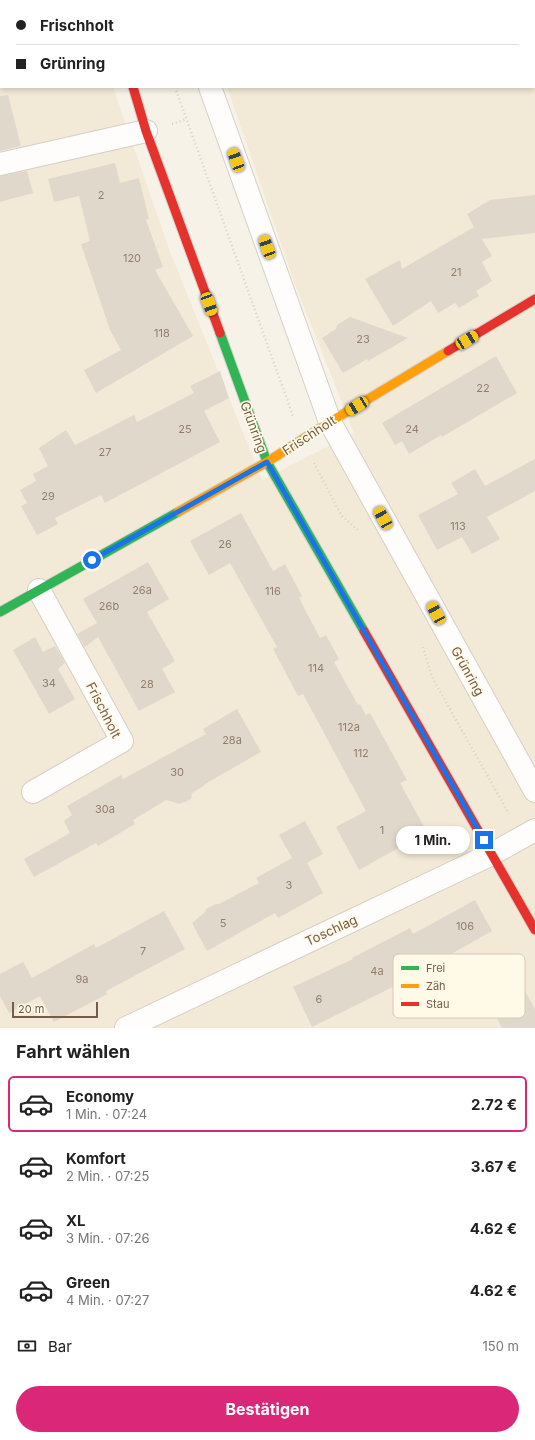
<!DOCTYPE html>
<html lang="de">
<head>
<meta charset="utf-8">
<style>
	body { margin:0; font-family:Inter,sans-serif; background:#f2f2f2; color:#222; height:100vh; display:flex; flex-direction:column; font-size:15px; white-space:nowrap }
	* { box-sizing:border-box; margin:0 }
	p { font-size:13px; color:#767676 }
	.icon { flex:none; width:22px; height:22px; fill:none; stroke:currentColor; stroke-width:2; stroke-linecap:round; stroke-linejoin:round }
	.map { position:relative; height:1028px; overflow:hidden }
	.sheet { display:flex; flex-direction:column; background:#fff; flex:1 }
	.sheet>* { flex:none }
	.hud { position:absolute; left:0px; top:0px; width:535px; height:88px; box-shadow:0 2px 6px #0003; display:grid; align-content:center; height:88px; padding:0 16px; background:#fff }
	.scale { position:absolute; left:12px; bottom:10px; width:86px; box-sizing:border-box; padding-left:4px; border:2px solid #755d47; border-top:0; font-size:11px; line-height:14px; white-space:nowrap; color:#755d47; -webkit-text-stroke:3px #fff9e8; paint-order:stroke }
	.end { position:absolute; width:18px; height:18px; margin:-9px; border:5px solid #1a73e8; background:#fff; box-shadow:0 0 0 2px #fff }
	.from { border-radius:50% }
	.bubble { position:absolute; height:28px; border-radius:14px; background:#fff; box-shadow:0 2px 6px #0003; font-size:13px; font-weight:700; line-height:28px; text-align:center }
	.car { position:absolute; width:12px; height:24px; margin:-12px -6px; border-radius:5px; box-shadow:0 0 3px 1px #0007; background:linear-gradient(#f5c518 24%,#345 0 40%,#f5c518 0 76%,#345 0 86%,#f5c518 0) }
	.hud b { display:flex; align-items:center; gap:14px; height:38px; font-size:15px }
	.hud b+b { border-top:1px solid #e0e0e0 }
	.hud i { width:10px; height:10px; background:#222 }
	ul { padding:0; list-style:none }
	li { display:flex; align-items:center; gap:12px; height:56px; margin:0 8px 6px; padding:0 8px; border:2px solid transparent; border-radius:6px }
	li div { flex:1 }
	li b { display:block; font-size:15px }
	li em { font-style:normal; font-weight:700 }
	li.current { border-color:#db2777 }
	li>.icon { width:36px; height:36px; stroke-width:1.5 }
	h2 { padding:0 16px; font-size:18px; line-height:48px }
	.pay { display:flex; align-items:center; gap:10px; height:44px; padding:0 16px; font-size:15px }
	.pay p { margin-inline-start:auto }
	.cta { display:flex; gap:8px; margin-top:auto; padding:8px 16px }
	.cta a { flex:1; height:46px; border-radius:24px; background:#db2777; color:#fff; font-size:16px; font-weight:700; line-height:46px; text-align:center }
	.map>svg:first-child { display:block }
	.residential { fill:#f3e9d7 }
	.building { fill:#e1d8cc }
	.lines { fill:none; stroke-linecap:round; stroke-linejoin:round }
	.street-casing { stroke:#d6cfc5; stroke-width:24 }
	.fast-casing { stroke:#d6cfc6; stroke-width:11 }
	.slow-casing { stroke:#d6cfc6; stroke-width:11 }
	.jam-casing { stroke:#d6cfc6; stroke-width:11 }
	.path { stroke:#d7d0c9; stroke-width:2.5; stroke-dasharray:1 3; stroke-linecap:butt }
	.street { stroke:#fefdfb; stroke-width:22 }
	.fast { stroke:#30b455; stroke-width:9 }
	.slow { stroke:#ff9f0a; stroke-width:9 }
	.jam { stroke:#e5322d; stroke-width:9 }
	.route { stroke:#1a73e8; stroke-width:5 }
	.labels { text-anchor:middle; stroke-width:3.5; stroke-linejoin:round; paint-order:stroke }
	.number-label { font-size:11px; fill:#927e6b }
	.street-label { font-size:13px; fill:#755d47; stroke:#fff9e8 }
	.key { fill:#fff9e8; stroke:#d6cab8; stroke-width:1 }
	.key-label { font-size:11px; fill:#755d47 }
</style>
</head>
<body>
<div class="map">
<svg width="535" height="1028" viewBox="0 0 535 1028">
	<rect width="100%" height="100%" fill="#f7f2e7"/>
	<polygon class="residential" points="0,0 84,0 84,1 1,1 1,87 113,87 169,249 262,480 354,433 296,287 227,87 534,87 534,1 196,0 535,0 535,1028 0,1028"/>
	<g class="building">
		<polygon points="8,95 21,146 0,151 0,96"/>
		<polygon points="115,163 120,183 139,178 149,219 146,220 163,267 155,270 193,336 96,393 84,370 121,350 110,330 81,244 90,241 79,196 54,202 48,179"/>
		<polygon points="27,171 33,193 0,202 0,176"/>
		<polygon points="535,195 535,233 482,239 492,256 482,262 492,281 476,291 479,296 459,308 455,303 438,313 431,301 393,326 365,279 400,260 402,269 474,227 467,214 490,200"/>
		<polygon points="350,317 408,338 368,361 367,359 343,373 322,338 336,329 337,325"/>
		<polygon points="496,356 517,393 442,437 441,435 409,454 402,441 395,445 382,423"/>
		<polygon points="220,371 229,398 204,411 220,442 105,503 101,495 55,518 58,524 37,535 21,506 27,503 20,490 36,481 33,474 48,466 39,448 66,430 75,445 134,415 137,422 194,393 190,386"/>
		<polygon points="535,459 535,491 487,517 500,539 472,554 462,537 437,550 418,515 458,494 451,483 475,469 485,486"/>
		<polygon points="241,513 273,571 285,564 302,596 299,598 320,638 326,635 339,659 334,662 358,705 360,704 366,715 370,713 407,780 400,783 427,832 359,870 336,827 366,811 303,694 298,696 273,649 277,647 230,563 209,575 190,541"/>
		<polygon points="148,562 169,599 147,612 175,661 162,669 175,692 139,711 98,637 85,647 77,634 97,623 83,599"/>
		<polygon points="35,637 43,652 55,646 65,663 58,669 75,699 49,714 13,650"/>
		<polygon points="237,709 261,752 205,784 205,785 192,793 191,799 180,804 166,800 133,820 135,824 98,846 96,843 34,877 24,859 70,833 64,821 72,815 67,806 121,775 123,779 206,734 203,729"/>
		<polygon points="305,821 323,854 307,863 323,893 278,918 275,913 207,951 192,923 205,912 206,909 216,904 219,904 259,883 256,878 292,858 279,835"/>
		<polygon points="475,900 492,931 430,966 431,968 312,1027 293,987 353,959 352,958 410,928 413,934"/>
		<polygon points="164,911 185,949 106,991 107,994 54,1022 40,996 9,1013 0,996 0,974 23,962 32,978 94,944 96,948"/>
		<polygon points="514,972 535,1009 535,1028 502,1028 482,990"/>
	</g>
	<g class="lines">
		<defs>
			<g id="street">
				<polyline points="106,0 106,1"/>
				<polyline points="179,0 180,1"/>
				<polyline points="210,87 330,422 535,791"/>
				<polyline points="0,164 146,131"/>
				<polyline points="33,792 122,741 39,590"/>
				<polyline points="126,1028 492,854 535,830"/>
			</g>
			<g id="fast">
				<polyline points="220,333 267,462 364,631"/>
				<polyline points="0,612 178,512"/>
			</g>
			<polyline id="slow" points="178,512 267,462 330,422 448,351"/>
			<g id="jam">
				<polyline points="133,87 146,131 220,333"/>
				<polyline points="448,351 535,299"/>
				<polyline points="364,631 535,930"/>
			</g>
		</defs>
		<use href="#street" class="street-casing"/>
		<use href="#fast" class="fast-casing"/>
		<use href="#slow" class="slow-casing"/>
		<use href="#jam" class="jam-casing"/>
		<g class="path">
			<polyline points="142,0 142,1"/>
			<polyline points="175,87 293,416"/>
			<polyline points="172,124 187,119"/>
			<polyline points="314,463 341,515 360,532"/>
			<polyline points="423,647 432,677 509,814"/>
		</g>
		<use href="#street" class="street"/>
		<use href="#fast" class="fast"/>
		<use href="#slow" class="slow"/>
		<use href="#jam" class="jam"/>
	</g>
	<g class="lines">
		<polyline class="route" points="92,560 267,462 484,840"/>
	</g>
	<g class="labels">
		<g class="number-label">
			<text x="101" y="199">2</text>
			<text x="132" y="262">120</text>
			<text x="456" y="276">21</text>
			<text x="162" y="337">118</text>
			<text x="363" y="343">23</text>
			<text x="483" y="392">22</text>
			<text x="185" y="433">25</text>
			<text x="412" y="433">24</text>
			<text x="105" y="456">27</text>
			<text x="48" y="500">29</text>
			<text x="458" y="530">113</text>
			<text x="225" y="548">26</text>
			<text x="142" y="594">26a</text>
			<text x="273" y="595">116</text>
			<text x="109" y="610">26b</text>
			<text x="316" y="672">114</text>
			<text x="49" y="687">34</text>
			<text x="147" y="688">28</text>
			<text x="349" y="731">112a</text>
			<text x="232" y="744">28a</text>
			<text x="361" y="757">112</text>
			<text x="177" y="776">30</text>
			<text x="105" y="813">30a</text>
			<text x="382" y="834">1</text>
			<text x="289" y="889">3</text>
			<text x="223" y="927">5</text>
			<text x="465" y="930">106</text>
			<text x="143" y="955">7</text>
			<text x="377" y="975">4a</text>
			<text x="82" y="983">9a</text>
			<text x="319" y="1003">6</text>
		</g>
		<g class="street-label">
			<text transform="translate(254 427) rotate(70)" y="5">Grünring</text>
			<text transform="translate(309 435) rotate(-33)" y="5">Frischholt</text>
			<text transform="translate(468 671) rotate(61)" y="5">Grünring</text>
			<text transform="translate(104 710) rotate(63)" y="5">Frischholt</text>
			<text transform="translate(331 930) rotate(-25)" y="5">Toschlag</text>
		</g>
	</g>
	<rect x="393" y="954" width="132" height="64" rx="6" class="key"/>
	<rect x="401" y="966" width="18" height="4" fill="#30b455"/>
	<rect x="401" y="984" width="18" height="4" fill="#ff9f0a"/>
	<rect x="401" y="1002" width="18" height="4" fill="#e5322d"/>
	<g class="key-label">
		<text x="426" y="972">Frei</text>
		<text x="426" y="990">Zäh</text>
		<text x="426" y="1008">Stau</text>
	</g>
</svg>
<div class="scale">20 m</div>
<i class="end from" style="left:92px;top:560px"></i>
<i class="end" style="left:484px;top:840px"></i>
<div class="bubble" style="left:396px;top:826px;width:74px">1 Min.</div>
<i class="car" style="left:236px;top:160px;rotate:340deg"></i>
<i class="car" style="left:267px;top:247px;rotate:340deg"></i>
<i class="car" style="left:209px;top:304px;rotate:160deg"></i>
<i class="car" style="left:467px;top:340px;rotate:59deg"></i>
<i class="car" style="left:357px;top:406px;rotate:239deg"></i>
<i class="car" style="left:383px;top:518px;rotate:331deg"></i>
<i class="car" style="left:436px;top:613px;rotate:331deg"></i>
<div class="hud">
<b><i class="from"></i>Frischholt</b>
<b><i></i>Grünring</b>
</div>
</div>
<section class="sheet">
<h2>Fahrt wählen</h2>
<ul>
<li class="current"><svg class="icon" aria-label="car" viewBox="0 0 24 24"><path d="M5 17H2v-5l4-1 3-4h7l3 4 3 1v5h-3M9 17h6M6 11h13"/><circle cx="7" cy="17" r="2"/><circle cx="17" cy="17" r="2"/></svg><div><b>Economy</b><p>1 Min. · 07:24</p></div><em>2.72 €</em></li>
<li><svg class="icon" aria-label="car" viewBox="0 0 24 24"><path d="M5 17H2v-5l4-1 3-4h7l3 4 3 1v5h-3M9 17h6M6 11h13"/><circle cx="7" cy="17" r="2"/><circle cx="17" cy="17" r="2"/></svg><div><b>Komfort</b><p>2 Min. · 07:25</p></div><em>3.67 €</em></li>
<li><svg class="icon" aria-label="car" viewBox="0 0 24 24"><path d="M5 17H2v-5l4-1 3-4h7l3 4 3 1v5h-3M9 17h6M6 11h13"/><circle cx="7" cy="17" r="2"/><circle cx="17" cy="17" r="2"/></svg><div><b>XL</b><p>3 Min. · 07:26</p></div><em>4.62 €</em></li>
<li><svg class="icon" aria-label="car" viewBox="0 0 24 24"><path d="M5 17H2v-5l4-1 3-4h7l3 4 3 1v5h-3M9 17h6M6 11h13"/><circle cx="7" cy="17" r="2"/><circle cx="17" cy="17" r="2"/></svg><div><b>Green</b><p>4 Min. · 07:27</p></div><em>4.62 €</em></li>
</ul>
<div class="pay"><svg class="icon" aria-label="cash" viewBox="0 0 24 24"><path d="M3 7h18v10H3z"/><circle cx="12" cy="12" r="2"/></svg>Bar<p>150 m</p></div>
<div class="cta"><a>Bestätigen</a></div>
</section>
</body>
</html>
